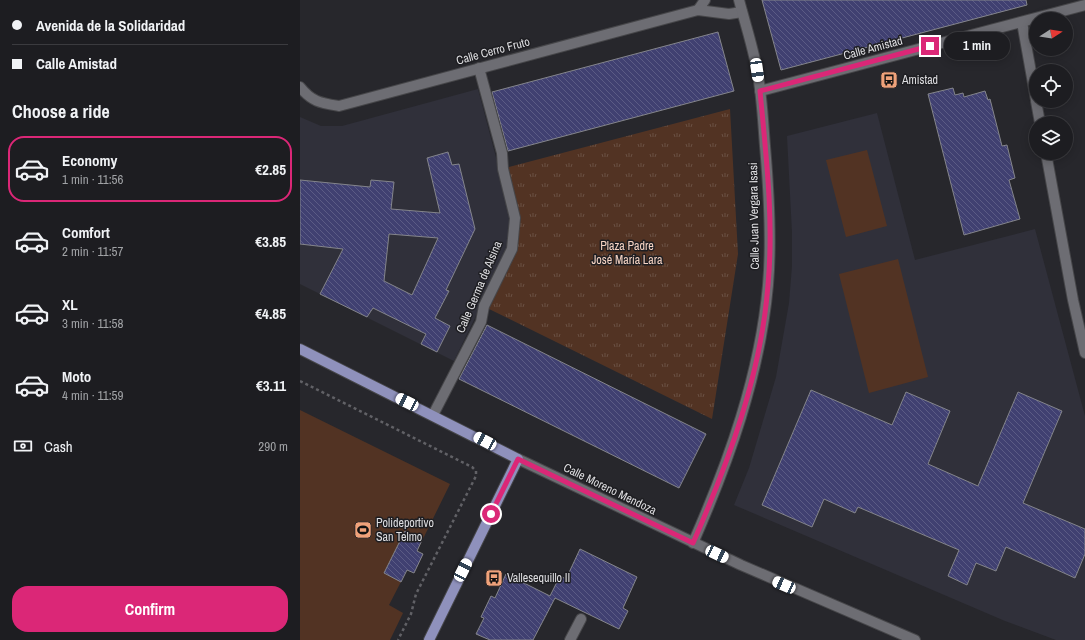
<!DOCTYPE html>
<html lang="en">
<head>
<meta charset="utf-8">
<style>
	body { margin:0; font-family:"Archivo Narrow",sans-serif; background:#2a2a2e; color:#f1f3f6; height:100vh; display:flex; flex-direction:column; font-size:15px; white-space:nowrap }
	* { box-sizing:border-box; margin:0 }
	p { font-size:13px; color:#a0a2a5 }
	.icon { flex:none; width:22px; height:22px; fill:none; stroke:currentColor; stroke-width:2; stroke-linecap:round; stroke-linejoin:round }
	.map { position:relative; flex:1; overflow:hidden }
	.side { display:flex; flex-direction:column; background:#1d1d21; width:300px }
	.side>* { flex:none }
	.guide { display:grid; align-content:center; height:88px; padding:0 12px; background:#1d1d21 }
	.needle { width:26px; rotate:78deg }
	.buttons { position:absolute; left:729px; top:12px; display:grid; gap:8px }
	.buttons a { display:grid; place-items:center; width:44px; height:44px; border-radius:50%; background:#1d1d21; box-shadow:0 2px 10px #0003,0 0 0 1px #3b3b3f; font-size:20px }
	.end { position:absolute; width:18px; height:18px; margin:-9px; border:5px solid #db2777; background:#fff; box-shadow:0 0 0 2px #fff }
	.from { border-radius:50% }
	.bubble { position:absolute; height:28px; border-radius:14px; background:#1d1d21; box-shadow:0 2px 10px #0003,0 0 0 1px #3b3b3f; font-size:13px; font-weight:700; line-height:28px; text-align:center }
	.car { position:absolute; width:12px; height:24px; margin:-12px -6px; border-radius:5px; box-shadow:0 0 3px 1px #0007; background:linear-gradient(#fff 24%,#345 0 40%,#fff 0 76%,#345 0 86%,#fff 0) }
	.guide b { display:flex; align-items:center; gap:14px; height:38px; font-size:15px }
	.guide b+b { border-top:1px solid #3b3b3f }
	.guide i { width:10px; height:10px; background:#f1f3f6 }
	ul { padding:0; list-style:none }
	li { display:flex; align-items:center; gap:12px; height:66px; margin:0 8px 6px; padding:0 4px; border:2px solid transparent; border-radius:16px }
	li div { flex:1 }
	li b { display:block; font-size:15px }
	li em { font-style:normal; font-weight:700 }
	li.active { border-color:#db2777 }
	li>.icon { width:36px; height:36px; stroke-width:1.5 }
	h2 { padding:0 12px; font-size:18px; line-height:48px }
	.pay { display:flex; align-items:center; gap:10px; height:44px; padding:0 12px; font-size:15px }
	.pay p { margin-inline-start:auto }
	.primary-button { display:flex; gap:8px; margin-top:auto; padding:8px 12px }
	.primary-button a { flex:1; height:46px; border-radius:16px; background:#db2777; color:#fff; font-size:16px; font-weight:700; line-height:46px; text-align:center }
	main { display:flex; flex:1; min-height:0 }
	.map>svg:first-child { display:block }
	.built { fill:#30303a }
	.grass { fill:#523323 }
	.park { fill:url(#park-tufts) }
	.building { fill:url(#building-back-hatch); stroke:#84858b; fill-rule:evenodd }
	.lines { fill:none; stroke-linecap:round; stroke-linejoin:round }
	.pedestrian-casing { stroke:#464649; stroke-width:12 }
	.minor-casing { stroke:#464649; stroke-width:12 }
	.tertiary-casing { stroke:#464649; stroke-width:12 }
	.primary-casing { stroke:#464649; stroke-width:12 }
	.path { stroke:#616166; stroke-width:2.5; stroke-dasharray:3 3; stroke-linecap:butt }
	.pedestrian { stroke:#6d6d73; stroke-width:10 }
	.minor { stroke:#6d6d73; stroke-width:10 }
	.tertiary { stroke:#6d6d73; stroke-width:10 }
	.primary { stroke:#8f91bc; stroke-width:10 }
	.route { stroke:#db2777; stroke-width:5 }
	.labels { text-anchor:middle; stroke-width:3; stroke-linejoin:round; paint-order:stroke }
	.street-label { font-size:12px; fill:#dedee1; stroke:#1e1e22 }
	.poi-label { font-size:12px; fill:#dedee1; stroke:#1e1e22; text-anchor:start }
	.park-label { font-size:12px; fill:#f5d3c3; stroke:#1e1e22 }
</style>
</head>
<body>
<main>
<section class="side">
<div class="guide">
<b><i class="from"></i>Avenida de la Solidaridad</b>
<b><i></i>Calle Amistad</b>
</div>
<h2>Choose a ride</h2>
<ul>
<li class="active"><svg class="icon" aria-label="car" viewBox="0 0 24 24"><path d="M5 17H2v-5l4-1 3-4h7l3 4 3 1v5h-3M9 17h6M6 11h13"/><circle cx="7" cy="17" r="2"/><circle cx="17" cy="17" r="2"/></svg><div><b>Economy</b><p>1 min · 11:56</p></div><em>€2.85</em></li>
<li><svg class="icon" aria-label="car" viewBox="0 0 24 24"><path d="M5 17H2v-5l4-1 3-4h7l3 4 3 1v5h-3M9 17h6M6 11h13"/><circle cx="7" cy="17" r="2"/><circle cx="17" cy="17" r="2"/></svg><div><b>Comfort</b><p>2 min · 11:57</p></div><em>€3.85</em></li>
<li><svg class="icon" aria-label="car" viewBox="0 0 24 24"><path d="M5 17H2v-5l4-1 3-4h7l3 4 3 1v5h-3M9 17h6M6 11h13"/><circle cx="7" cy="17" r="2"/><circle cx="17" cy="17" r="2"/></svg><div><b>XL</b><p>3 min · 11:58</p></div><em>€4.85</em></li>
<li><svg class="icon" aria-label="car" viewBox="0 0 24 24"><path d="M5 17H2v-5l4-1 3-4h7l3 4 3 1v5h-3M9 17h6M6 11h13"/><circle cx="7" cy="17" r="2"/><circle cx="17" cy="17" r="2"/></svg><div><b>Moto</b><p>4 min · 11:59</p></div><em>€3.11</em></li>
</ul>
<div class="pay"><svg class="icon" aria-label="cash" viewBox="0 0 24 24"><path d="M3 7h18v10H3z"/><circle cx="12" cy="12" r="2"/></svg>Cash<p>290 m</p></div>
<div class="primary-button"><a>Confirm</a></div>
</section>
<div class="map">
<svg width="785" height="640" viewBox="0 0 785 640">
	<defs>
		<pattern id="park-tufts" width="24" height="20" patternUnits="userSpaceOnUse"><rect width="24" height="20" fill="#523323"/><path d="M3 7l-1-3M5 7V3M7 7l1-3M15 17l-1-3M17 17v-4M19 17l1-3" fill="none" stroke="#6a5043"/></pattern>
		<pattern id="building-back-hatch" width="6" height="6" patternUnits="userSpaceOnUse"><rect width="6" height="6" fill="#404071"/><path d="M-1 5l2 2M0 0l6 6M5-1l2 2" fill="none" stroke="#5b5b85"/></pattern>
	</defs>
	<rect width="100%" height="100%" fill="#27272c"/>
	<g class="built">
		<polygon points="178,89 212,218 209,248 154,361 0,284 0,117 21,126 42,126"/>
		<polygon points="577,113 615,260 735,229 785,416 785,640 756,640 705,621 434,505 449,468 476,377 489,303 492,266 492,233 487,136"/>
	</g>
	<g class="grass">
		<polygon points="567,150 587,226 546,237 526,160"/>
		<polygon points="598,259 628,377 569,393 539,274"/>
		<polygon points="0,410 150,484 119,547 112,549 123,554 114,573 103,568 101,572 105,574 89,605 103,613 90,640 0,640"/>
	</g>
	<polygon class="park" points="430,109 438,254 412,419 187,308 216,249 205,168"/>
	<g class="building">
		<polygon points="462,0 726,0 727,5 481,70"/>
		<polygon points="418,32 434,91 208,151 192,92"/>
		<polygon points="653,88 655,95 663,93 664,97 685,91 688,100 690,99 702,146 707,145 715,178 709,180 720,219 664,235 628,94"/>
		<path d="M148 152 152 165 159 164 175 229 146 290 149 291 135 318 150 326 137 352 121 344 126 334 73 308 67 317 20 294 43 249 0 244V180L70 187 71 180 94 182 91 209 140 213 127 158ZM89 234 138 238 112 295 84 281Z"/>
		<polygon points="187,325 406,434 379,488 159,379"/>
		<polygon points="511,390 592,425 606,392 650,411 628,464 678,486 718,392 762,411 723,503 785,529 785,554 775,578 706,547 696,571 676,563 667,585 648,576 659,550 558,507 555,513 524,499 512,527 462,505"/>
		<polygon points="105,531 122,540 117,551 123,554 114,573 107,570 101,582 84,573"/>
		<polygon points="280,549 337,577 323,608 328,611 319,629 255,598 233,640 190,640 176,634 184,618 181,617 191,596 195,598 206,574 250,596 260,576 266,579"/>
	</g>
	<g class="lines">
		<defs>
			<g id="pedestrian">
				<polyline points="133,415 181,322 184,306 212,249 215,218 203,169 202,153 179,68"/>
				<polyline points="270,640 281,619"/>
			</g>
			<g id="minor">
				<polyline points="398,10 405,0"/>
				<polyline points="722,22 736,100"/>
				<path d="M0 87C12 102 21 103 39 106L398 10 429 14 442 12"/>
				<polyline points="460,91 785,5"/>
				<polyline points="736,101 740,123"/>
				<polyline points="746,153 773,300 785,353"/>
				<path d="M393 543C429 461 460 375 468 285 472 239 469 192 465 146 463 121 462 95 457 70 453 47 445 23 439 0"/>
			</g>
			<polyline id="tertiary" points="218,459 441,565 615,640"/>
			<polyline id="primary" points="0,349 218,459 129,640"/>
		</defs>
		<use href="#pedestrian" class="pedestrian-casing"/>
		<use href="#minor" class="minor-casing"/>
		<use href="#tertiary" class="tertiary-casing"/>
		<use href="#primary" class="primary-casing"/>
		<polyline class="path" points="0,381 172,467 176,471 176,476 116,594 111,614 98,640"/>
		<use href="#pedestrian" class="pedestrian"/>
		<use href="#minor" class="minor"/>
		<use href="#tertiary" class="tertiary"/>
		<use href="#primary" class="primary"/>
	</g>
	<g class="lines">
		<path class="route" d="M191 514 218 459 393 543C429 461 461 375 468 285 474 220 466 155 460 91L630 46"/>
	</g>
	<defs>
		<symbol id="bus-square" viewBox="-11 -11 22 22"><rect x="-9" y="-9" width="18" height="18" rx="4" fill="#f0a27a" stroke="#1e1e22"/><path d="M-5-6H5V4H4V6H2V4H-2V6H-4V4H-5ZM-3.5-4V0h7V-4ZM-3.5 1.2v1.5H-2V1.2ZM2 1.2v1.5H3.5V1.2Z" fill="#111"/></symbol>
		<symbol id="stadium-square" viewBox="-11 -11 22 22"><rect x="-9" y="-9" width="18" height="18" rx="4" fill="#f0a27a" stroke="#1e1e22"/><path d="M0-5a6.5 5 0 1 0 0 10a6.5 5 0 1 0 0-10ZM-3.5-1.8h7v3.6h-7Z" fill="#111"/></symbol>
	</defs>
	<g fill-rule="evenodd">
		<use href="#bus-square" x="579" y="70" width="20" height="20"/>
		<use href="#stadium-square" x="53" y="520" width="20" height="20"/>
		<use href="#bus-square" x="184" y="568" width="20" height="20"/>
	</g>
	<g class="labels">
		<g class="street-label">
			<text transform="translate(573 48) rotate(-15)" y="4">Calle Amistad</text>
			<text transform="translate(193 51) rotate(-15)" y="4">Calle Cerro Fruto</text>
			<text transform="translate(454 216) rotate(-91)" y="4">Calle Juan Vergara Isasi</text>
			<text transform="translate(179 287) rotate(-67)" y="4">Calle Germa de Alsina</text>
			<text transform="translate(310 489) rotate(26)" y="4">Calle Moreno Mendoza</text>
		</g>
		<g class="poi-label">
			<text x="602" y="84">Amistad</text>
			<text x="76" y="527">Polideportivo<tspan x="76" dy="14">San Telmo</tspan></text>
			<text x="207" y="582">Vallesequillo II</text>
		</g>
		<g class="park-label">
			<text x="327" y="250">Plaza Padre<tspan x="327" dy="14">José María Lara</tspan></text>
		</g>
	</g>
</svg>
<div class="buttons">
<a><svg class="needle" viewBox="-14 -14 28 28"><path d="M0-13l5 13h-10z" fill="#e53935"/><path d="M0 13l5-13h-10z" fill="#a0a2a5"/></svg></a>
<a><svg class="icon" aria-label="locate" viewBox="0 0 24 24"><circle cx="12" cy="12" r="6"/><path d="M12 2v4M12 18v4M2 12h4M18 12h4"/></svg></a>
<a><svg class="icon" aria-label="layers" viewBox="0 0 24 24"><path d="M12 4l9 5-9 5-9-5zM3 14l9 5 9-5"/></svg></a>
</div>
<i class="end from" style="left:191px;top:514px"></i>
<i class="end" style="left:630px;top:46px"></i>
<div class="bubble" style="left:644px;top:32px;width:66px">1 min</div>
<i class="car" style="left:457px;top:70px;rotate:172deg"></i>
<i class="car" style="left:107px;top:402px;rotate:297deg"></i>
<i class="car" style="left:185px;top:441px;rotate:298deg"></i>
<i class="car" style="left:417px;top:554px;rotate:115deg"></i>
<i class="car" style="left:163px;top:570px;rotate:27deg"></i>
<i class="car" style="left:484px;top:585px;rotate:294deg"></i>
</div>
</main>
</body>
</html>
